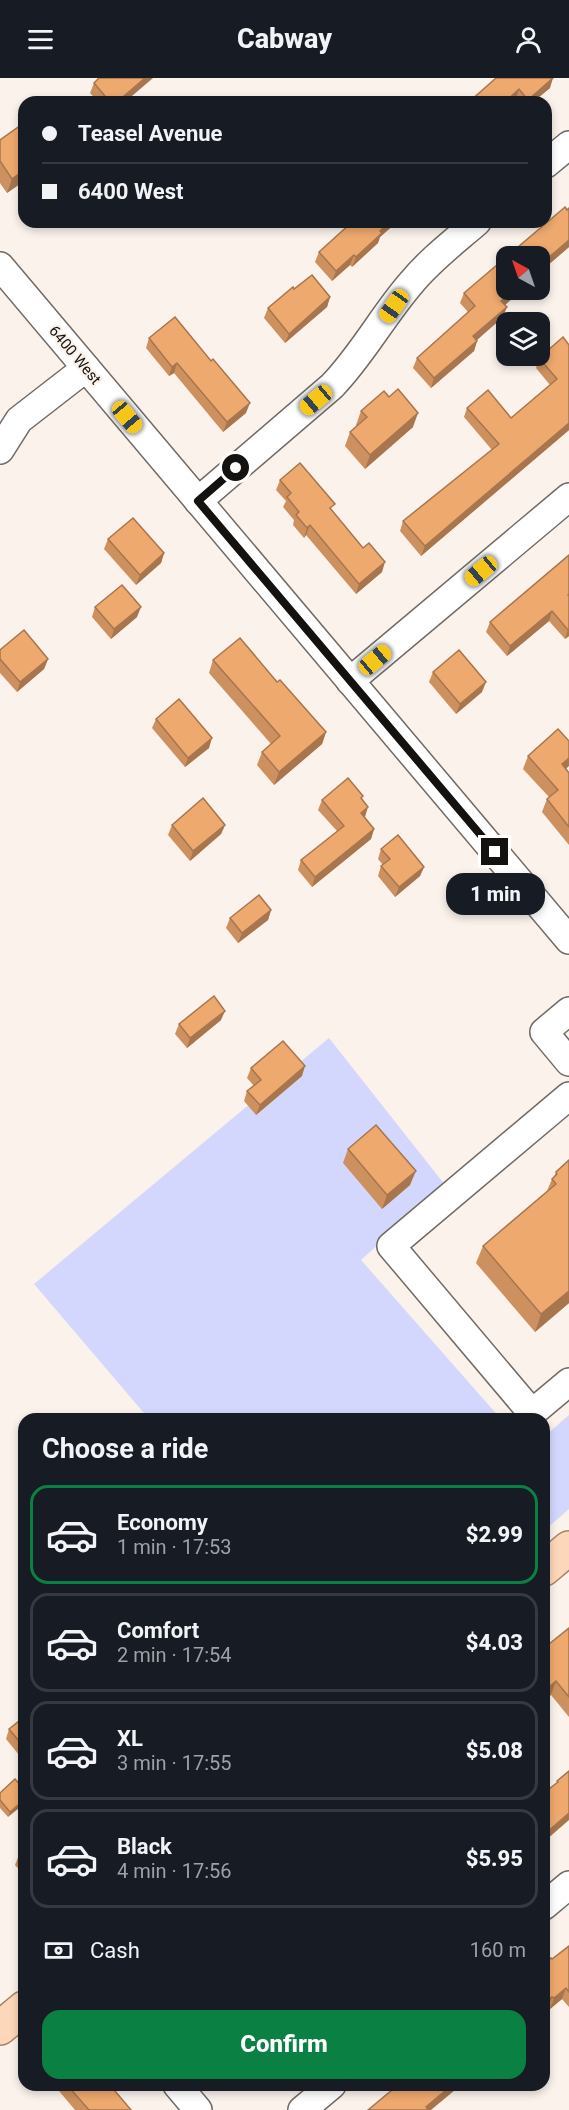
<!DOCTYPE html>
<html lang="en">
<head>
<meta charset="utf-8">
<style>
	body { margin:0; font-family:Roboto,sans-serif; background:#242831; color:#f1f3f6; height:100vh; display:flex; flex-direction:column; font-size:22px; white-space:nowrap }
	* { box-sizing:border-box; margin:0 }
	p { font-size:20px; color:#9ea1a6 }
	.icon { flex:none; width:33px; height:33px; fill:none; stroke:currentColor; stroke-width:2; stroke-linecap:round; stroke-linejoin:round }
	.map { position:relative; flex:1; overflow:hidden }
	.details { position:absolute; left:18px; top:1335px; width:532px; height:678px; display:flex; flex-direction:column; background:#171b24; border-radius:18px; box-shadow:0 3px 9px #0003 }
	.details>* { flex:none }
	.top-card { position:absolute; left:18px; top:18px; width:534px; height:132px; border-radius:18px; box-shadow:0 3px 9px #0003; display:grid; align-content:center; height:132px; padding:0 24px; background:#171b24 }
	.needle { width:39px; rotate:320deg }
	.controls { position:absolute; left:496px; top:168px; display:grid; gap:12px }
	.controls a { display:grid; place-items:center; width:54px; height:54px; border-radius:12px; background:#171b24; box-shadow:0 3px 9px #0003; font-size:30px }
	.end { position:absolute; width:27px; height:27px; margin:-14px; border:8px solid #14110f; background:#fff; box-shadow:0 0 0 3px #fff }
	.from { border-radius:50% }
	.bubble { position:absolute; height:42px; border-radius:18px; background:#171b24; box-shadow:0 3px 9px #0003; font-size:20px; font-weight:800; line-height:42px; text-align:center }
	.car { position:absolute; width:18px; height:36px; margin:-18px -9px; border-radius:8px; box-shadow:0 0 4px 2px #0007; background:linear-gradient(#f5c518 24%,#345 0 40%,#f5c518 0 76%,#345 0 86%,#f5c518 0) }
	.top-card b { display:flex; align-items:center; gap:21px; height:57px; font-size:22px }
	.top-card b+b { border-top:2px solid #363941 }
	.top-card i { width:15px; height:15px; background:#f1f3f6 }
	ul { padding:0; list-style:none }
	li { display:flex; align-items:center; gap:18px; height:99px; margin:0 12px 9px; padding:0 12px; border:3px solid #363941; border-radius:18px }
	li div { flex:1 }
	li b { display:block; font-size:22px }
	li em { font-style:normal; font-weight:800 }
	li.current { border-color:#0b8043 }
	li>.icon { width:54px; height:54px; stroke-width:1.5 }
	h2 { padding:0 24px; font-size:27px; line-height:72px }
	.pay { display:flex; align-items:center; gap:15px; height:66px; padding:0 24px; font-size:22px }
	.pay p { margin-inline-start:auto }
	.primary-button { display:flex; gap:12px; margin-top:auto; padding:12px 24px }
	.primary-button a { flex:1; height:69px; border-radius:18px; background:#0b8043; color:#fff; font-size:24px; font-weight:800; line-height:69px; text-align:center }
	header { display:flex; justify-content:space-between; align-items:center; height:78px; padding:0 24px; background:#171b24; font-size:27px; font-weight:800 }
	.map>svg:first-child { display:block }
	.green { fill:#d4d7fd }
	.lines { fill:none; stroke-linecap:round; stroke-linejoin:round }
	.minor-casing { stroke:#716a65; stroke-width:30 }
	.major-casing { stroke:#aa8160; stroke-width:36 }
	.minor { stroke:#fff; stroke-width:27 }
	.major { stroke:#fdd7b9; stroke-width:33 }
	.wall { fill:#cd915f }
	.shaded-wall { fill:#a7764e }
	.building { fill:#eea96f; stroke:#a7764e; stroke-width:1.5 }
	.route { stroke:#14110f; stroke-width:8 }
	.labels { text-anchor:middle; stroke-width:4.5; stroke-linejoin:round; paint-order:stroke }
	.street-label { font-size:15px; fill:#14110f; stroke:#faf2eb }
</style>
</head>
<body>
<header><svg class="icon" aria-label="menu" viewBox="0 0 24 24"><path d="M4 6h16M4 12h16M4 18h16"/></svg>Cabway<svg class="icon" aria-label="person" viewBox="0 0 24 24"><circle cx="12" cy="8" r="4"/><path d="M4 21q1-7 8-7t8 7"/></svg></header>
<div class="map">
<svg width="569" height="2032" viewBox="0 0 569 2032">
	<rect width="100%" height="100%" fill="#faf2eb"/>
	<g class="green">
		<polygon points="329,960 445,1107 361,1182 501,1341 149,1341 34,1206"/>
		<polygon points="569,1337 569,1431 545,1452 545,1358"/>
	</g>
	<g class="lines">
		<defs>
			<g id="minor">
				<polyline points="546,86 569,67"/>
				<polyline points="0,188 569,862"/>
				<polyline points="0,372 19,342 86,290"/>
				<path d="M198 423 332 308C363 276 383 237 412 204 431 181 455 163 477 144"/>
				<polyline points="350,603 569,419"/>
				<polyline points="569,933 544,954 569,984"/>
				<polyline points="569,1018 391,1168 532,1335 569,1304"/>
				<polyline points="544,1828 569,1807"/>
				<polyline points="177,2007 198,2032"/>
				<polyline points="302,2032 332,2007"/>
			</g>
			<g id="major">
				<polyline points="544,1491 569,1470"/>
				<polyline points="0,1950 24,1930"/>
			</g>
		</defs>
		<use href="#minor" class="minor-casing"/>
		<use href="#major" class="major-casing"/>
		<use href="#minor" class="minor"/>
		<use href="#major" class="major"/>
	</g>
	<g class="wall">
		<polygon points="496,0 550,10 533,24 518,24"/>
		<polygon points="94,5 125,24 98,24 90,15"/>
		<polygon points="24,45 24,103 7,115 0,105 0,62"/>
		<polygon points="569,130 569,169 540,194 540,178 507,212 522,212 505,227 503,239 477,262 477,263 474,273 431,310 413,290 417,280 468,234 460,225 464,215"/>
		<polygon points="348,144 397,144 380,159 378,165 352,189 350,187 332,203 315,184 319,174 346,149"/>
		<polygon points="294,211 330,219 327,229 285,265 264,240 268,230"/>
		<polygon points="563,259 569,352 421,478 400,453 403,443 492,372 464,339 467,330 511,340 550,307 536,290 539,280"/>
		<polygon points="149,260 211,283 246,335 223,354 174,295 169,298 146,270"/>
		<polygon points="361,333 413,349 365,391 345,368 350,354 357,348 356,347"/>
		<polygon points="280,402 332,433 382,494 356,516 306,457 304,460 293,447 294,442 283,429 286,423 276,412"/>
		<polygon points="108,461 164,475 161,485 136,507 104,471"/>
		<polygon points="569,477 569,558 565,561 549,543 507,578 486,554 490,544"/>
		<polygon points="95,529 137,539 111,561 92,539"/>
		<polygon points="0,572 48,581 44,591 17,614 0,595"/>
		<polygon points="213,582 277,604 326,654 322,666 274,707 257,687 262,674 271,666 209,595"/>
		<polygon points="433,594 482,614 456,636 429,604"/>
		<polygon points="156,641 209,670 185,689 152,650"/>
		<polygon points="528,678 566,691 569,695 569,767 542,734 547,721 549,719 523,691"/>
		<polygon points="362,721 364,739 374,751 371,761 312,809 298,792 301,782 337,753 318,732 322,722"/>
		<polygon points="172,747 225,747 221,756 190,783 168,757"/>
		<polygon points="381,771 424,789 420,798 395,819 378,798 381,788 383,787 378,781"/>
		<polygon points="271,832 268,842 238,865 226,850 230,840"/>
		<polygon points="221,942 187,970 175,956 179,946"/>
		<polygon points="251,990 302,998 256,1037 244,1023 247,1013 254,1008 247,1000"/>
		<polygon points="348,1071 410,1107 382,1131 343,1085"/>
		<polygon points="569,1082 569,1225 535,1254 476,1185 483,1168 547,1113 552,1101 554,1099 556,1094"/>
		<polygon points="569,1550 569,1639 551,1617"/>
		<polygon points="24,1639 24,1683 6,1661 9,1651"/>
		<polygon points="24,1711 8,1739 0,1730 0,1715"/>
		<polygon points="24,1773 24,1797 15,1787 19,1777"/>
		<polygon points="569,1868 569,1929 562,1921 550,1931 548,1929 552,1881"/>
		<polygon points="54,2007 110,2007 131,2032 75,2032"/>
		<polygon points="239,2007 251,2007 244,2013"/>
	</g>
	<g class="shaded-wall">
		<polygon points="145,0 153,0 125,24 117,24"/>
		<polygon points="553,0 550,10 533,24 527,24 528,22"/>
		<polygon points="519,11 516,21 512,24 505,24"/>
		<polygon points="24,92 24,103 7,115 12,101"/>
		<polygon points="389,144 397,144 380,159 378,165 352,189 356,179 380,153"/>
		<polygon points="569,162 569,169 540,194 540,187"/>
		<polygon points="354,177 350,187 332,203 336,193"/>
		<polygon points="514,212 522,212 498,233 501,223"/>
		<polygon points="330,219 327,229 285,265 289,256"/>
		<polygon points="507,229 503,239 470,268 473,258"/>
		<polygon points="477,263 474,273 431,310 434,300"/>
		<polygon points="177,285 174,295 169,298 172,289"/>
		<polygon points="250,325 246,335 223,354 227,344"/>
		<polygon points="418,335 413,349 365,391 370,377"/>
		<polygon points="569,345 569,352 421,478 425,468"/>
		<polygon points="310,447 306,457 304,460 307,450"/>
		<polygon points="164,475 161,485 136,507 140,497"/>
		<polygon points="385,484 382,494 356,516 359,506"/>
		<polygon points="141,529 137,539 111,561 114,551"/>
		<polygon points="552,533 549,543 507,578 510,568"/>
		<polygon points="569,551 569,558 565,561 568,552"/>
		<polygon points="48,581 44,591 17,614 20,604"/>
		<polygon points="486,604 482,614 456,636 460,626"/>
		<polygon points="326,654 322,666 274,707 279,694"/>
		<polygon points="212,660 209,670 185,689 188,680"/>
		<polygon points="569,680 569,688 557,699 562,686"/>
		<polygon points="368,729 365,739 361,735"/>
		<polygon points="225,747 221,756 190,783 193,773"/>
		<polygon points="374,751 371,761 312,809 315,799"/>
		<polygon points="424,789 420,798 395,819 399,809"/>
		<polygon points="271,832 268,842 238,865 242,855"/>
		<polygon points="225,933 221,942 187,970 190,960"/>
		<polygon points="305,988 302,998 256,1037 260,1027"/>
		<polygon points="416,1093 410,1107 382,1131 387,1117"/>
		<polygon points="569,1213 569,1225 535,1254 541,1236"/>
		<polygon points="556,1603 551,1617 544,1623 544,1613"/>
		<polygon points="24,1722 24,1726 8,1739 10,1734"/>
		<polygon points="569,1735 569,1742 546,1762 544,1766 545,1756"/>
		<polygon points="566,1910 562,1921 550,1931 554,1920"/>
		<polygon points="552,1919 548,1929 544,1933 544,1925"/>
		<polygon points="246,2007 251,2007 244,2013"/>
		<polygon points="452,2007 461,2007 431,2032 425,2032 426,2029"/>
	</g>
	<g class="building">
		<polygon points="99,0 145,0 117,24 110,24 94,5"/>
		<polygon points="496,0 553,0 528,22 519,11 505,24 469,24"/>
		<polygon points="24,45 24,92 12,101 0,83 0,62"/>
		<polygon points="565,129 567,132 569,130 569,162 540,187 540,178 507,178 507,212 514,212 501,223 507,229 473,258 477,263 434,300 417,280 475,228 464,215"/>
		<polygon points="351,144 389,144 380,153 382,155 356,179 354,177 336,193 319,174 351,145"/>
		<polygon points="312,197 330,219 289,256 268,230 293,209 294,211"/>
		<polygon points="175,239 211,283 213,281 250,325 227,344 177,285 172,289 149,260"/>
		<polygon points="563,259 569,267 569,345 425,468 403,443 499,366 467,330 488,312 511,340 557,301 539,280"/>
		<polygon points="398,311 418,335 370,377 350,354 367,339 361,333 384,313 389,319"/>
		<polygon points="300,385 335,426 330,430 363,470 369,465 385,484 359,506 310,447 307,450 296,437 299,434 287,419 291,415 280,402"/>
		<polygon points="133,440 164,475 140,497 108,461"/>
		<polygon points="569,477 569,516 568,517 569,518 569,551 568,552 552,533 510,568 490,544"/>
		<polygon points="122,507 141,529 114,551 95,529"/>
		<polygon points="24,552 48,581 20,604 0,581 0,572"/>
		<polygon points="240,560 277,604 280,602 326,654 279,694 262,674 280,658 213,582"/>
		<polygon points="459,572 486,604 460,626 433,594"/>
		<polygon points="179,621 212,660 188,680 156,641"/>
		<polygon points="558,651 569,663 569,680 562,686 569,695 569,749 547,721 558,712 528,678"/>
		<polygon points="348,700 363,718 361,720 368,729 361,735 374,751 315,799 301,782 344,748 322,722"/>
		<polygon points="203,720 225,747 193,773 172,747"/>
		<polygon points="398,757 424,789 399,809 381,788 390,781 381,771"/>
		<polygon points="259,817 271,832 242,855 230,840"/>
		<polygon points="214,918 225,933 190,960 179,946"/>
		<polygon points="283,963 305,988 260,1027 247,1013 261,1002 251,990"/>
		<polygon points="376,1047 416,1093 387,1117 348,1071"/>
		<polygon points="569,1082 569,1213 541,1236 483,1168 556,1106 552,1101 557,1096 556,1094"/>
		<polygon points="569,1550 569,1619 556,1603 544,1613 544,1570"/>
		<polygon points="24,1639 24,1669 9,1651"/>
		<polygon points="569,1693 569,1735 545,1756 547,1759 544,1761 544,1718 547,1716 545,1714 558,1704 557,1703"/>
		<polygon points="15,1701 24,1711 24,1722 10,1734 0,1722 0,1715"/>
		<polygon points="24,1773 24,1783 19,1777"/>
		<polygon points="569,1868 569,1914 566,1910 554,1920 552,1919 544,1925 544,1885 551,1880 552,1881"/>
		<polygon points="67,2007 110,2007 131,2032 89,2032"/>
		<polygon points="398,2007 452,2007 426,2029 428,2032 368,2032"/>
	</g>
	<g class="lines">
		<polyline class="route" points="236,390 198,423 495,774"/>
	</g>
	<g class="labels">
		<g class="street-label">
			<text transform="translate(75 277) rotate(50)" y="5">6400 West</text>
		</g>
	</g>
</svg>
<div class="controls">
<a><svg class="needle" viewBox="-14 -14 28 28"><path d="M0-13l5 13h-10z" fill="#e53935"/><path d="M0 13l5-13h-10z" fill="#9ea1a6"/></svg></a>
<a><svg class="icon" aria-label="layers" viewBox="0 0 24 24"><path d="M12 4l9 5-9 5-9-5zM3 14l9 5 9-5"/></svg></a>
</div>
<i class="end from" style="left:236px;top:390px"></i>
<i class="end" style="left:495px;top:774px"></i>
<div class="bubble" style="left:446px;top:795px;width:99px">1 min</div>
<i class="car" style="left:394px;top:228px;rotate:215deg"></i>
<i class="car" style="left:316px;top:322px;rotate:230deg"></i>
<i class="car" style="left:127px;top:339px;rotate:140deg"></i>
<i class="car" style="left:481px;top:493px;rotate:230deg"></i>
<i class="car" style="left:375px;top:582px;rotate:50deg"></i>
<div class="top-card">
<b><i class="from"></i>Teasel Avenue</b>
<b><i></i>6400 West</b>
</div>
<section class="details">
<h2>Choose a ride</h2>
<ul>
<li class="current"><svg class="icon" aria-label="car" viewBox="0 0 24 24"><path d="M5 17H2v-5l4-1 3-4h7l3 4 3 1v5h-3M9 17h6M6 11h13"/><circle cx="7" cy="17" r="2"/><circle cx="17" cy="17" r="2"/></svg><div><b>Economy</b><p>1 min · 17:53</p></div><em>$2.99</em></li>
<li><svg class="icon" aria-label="car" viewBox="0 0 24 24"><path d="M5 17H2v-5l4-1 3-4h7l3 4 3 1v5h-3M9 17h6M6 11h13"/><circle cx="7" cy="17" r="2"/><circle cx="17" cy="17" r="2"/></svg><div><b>Comfort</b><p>2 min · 17:54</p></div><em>$4.03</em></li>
<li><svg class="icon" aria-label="car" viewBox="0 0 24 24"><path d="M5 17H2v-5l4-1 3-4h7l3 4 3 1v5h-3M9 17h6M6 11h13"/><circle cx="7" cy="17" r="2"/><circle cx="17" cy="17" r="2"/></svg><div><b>XL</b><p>3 min · 17:55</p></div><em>$5.08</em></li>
<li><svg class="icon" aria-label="car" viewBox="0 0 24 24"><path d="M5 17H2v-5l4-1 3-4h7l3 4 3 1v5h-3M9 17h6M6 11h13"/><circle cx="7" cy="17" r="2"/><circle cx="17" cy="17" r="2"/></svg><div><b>Black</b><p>4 min · 17:56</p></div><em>$5.95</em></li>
</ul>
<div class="pay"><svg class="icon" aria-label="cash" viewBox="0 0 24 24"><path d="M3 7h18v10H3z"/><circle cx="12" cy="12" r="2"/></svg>Cash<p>160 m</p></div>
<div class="primary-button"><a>Confirm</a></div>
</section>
</div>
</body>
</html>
